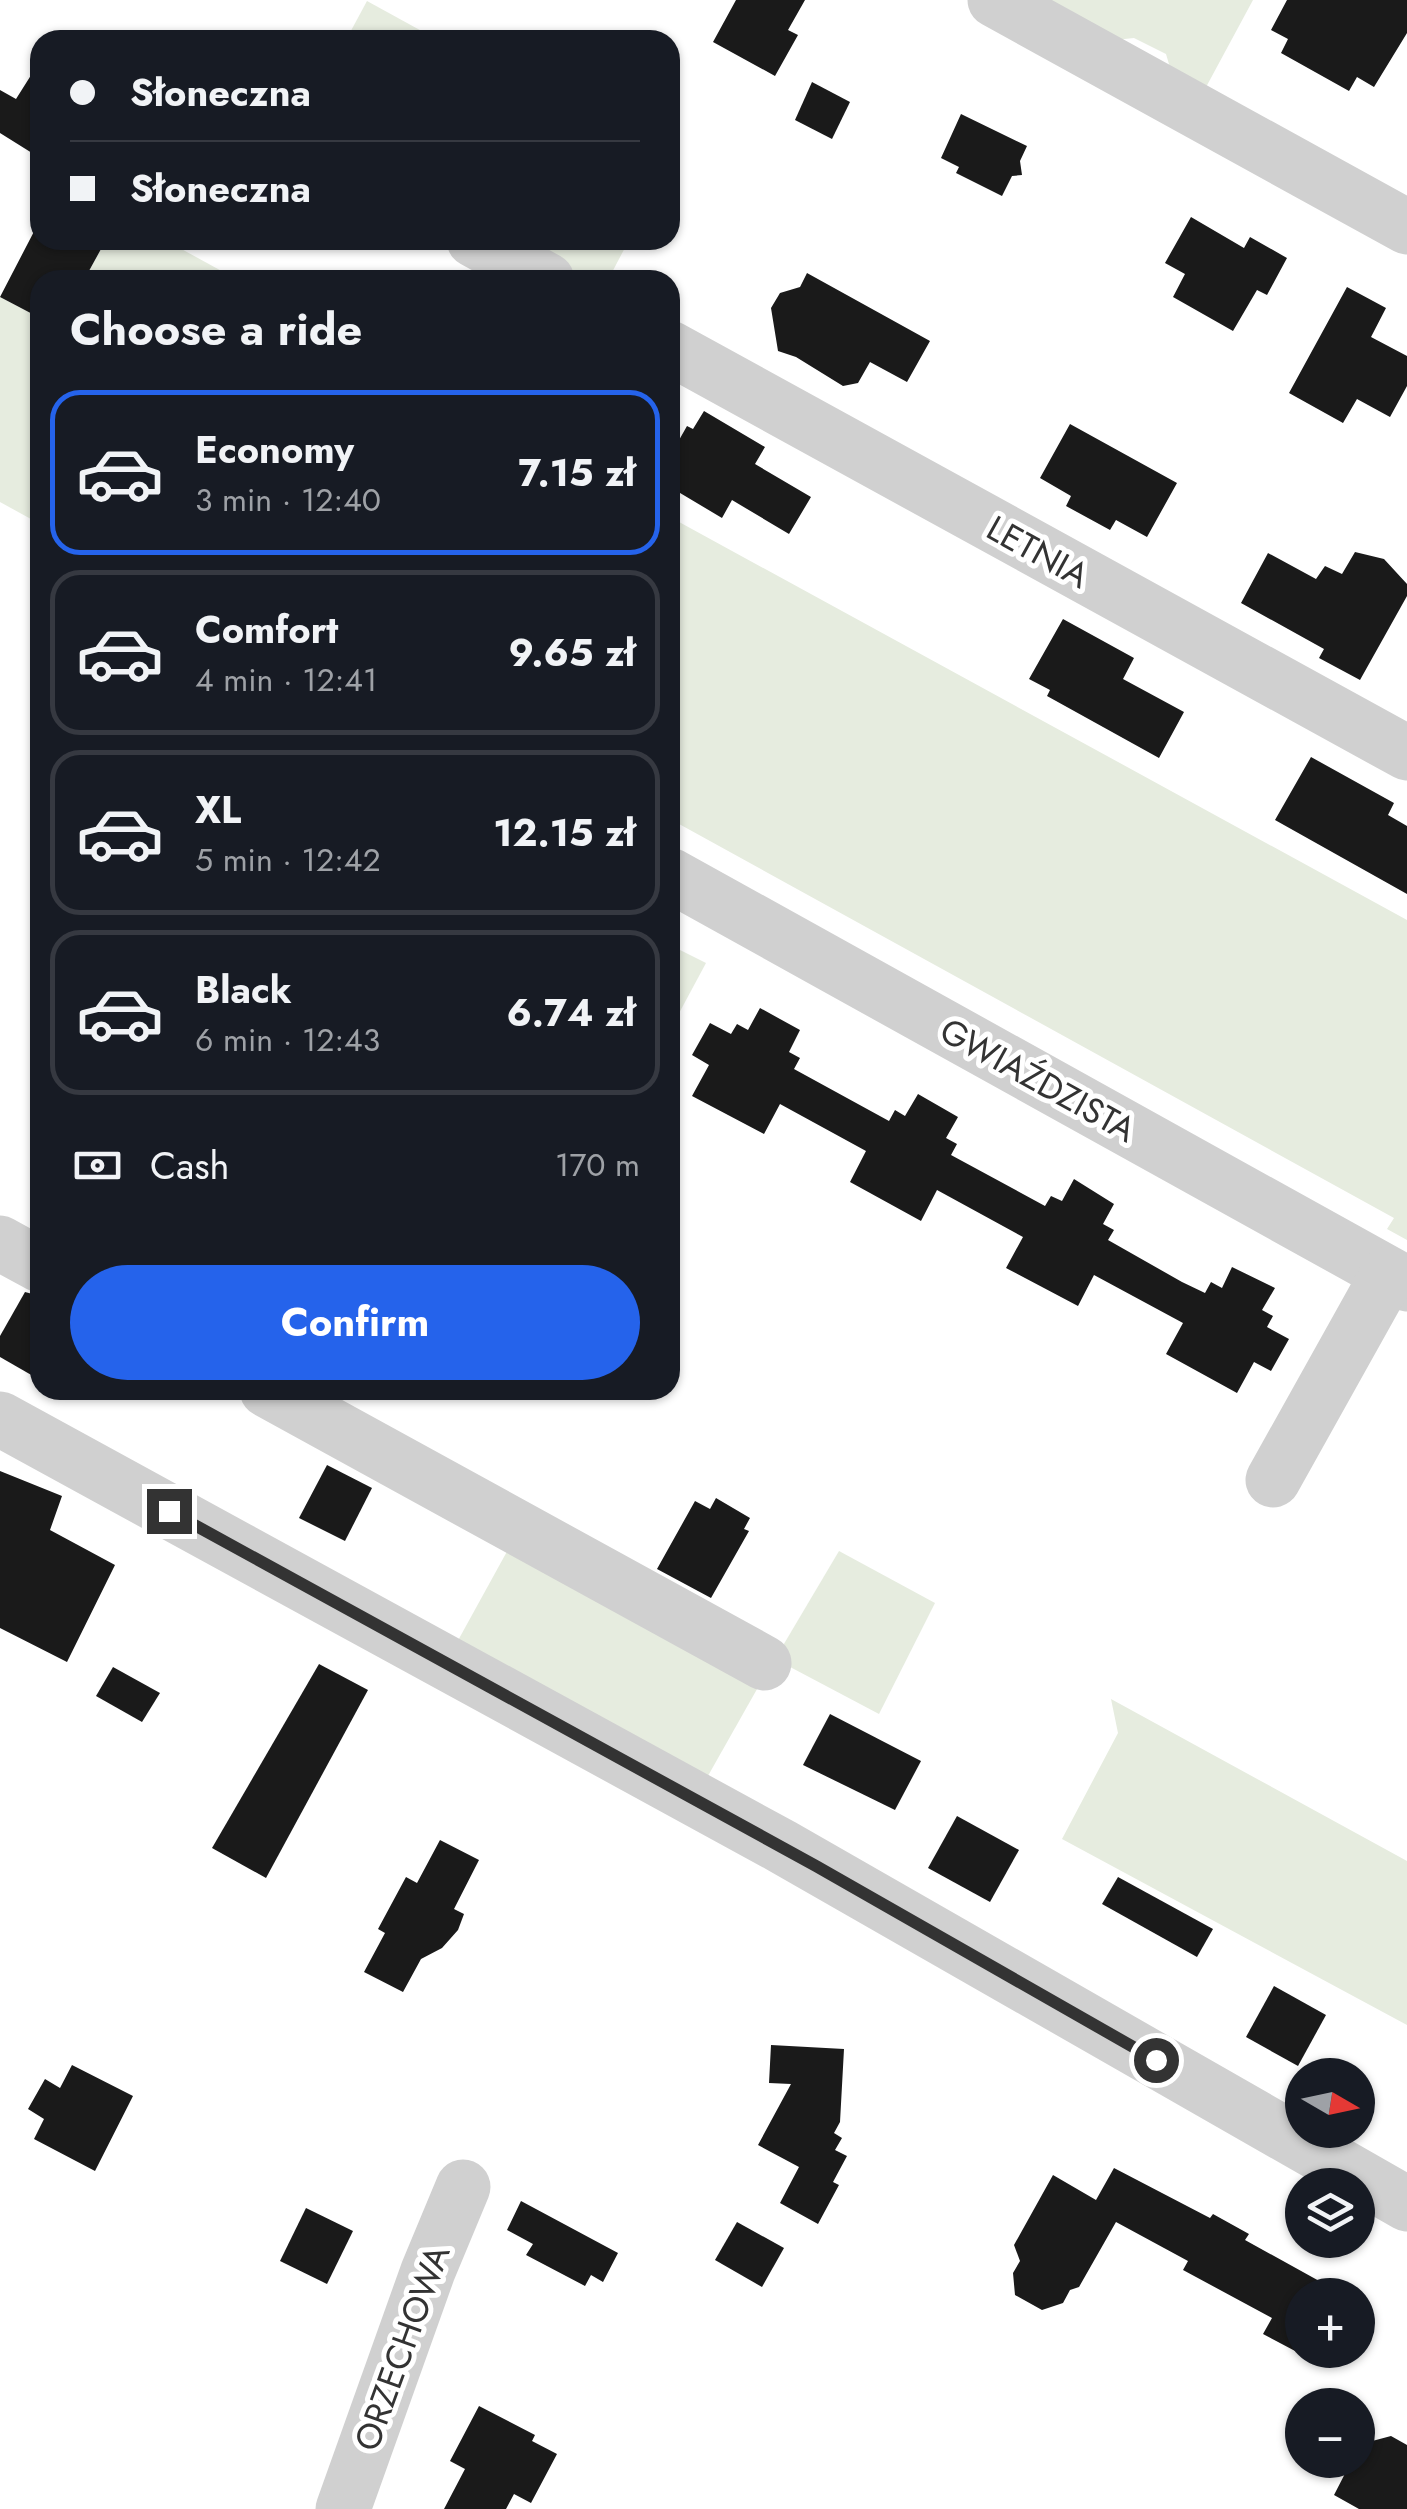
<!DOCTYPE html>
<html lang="en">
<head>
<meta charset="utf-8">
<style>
	body { margin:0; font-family:Jost,sans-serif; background:#20242c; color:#f1f3f6; height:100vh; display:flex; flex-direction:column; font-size:38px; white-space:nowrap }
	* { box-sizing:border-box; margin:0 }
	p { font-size:32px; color:#9ea1a6 }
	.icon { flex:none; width:55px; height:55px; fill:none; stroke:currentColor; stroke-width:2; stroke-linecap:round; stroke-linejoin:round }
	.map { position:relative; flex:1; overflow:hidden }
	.panel { position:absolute; left:30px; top:270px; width:650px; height:1130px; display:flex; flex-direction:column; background:#171b24; border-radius:30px; box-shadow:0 2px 8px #0004 }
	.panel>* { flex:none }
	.banner { position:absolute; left:30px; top:30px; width:650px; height:220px; border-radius:30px; box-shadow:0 2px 8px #0004; display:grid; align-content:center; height:220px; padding:0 40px; background:#171b24 }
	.needle { width:65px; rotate:99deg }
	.buttons { position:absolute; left:1285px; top:2058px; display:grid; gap:20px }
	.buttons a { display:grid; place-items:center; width:90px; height:90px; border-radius:50%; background:#171b24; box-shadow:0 2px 8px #0004; font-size:50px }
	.end { position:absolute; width:45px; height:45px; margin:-22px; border:12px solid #333; background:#fff; box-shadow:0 0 0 5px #fff }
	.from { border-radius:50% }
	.banner b { display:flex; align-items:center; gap:35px; height:95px; font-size:38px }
	.banner b+b { border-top:2px solid #363941 }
	.banner i { width:25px; height:25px; background:#f1f3f6 }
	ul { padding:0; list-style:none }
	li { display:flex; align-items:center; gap:30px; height:165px; margin:0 20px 15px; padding:0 20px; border:5px solid #363941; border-radius:30px }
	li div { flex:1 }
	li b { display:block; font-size:38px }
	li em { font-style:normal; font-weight:700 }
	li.current { border-color:#2563eb }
	li>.icon { width:90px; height:90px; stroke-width:1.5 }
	h2 { padding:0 40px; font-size:45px; line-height:120px }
	.pay { display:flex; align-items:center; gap:25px; height:110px; padding:0 40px; font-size:38px }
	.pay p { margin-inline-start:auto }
	.cta { display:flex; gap:20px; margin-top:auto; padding:20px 40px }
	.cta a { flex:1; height:115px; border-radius:60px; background:#2563eb; color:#fff; font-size:40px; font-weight:700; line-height:115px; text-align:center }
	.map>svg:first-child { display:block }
	.green { fill:#e6ecdf }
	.building { fill:#1a1a1a }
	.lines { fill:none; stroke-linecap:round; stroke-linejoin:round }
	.minor { stroke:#d0d0d0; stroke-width:55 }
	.route { stroke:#333; stroke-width:12 }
	.labels { text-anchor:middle; stroke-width:10; stroke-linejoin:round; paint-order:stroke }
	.street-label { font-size:35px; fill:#333; stroke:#fff }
</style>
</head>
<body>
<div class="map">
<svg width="1407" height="2509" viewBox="0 0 1407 2509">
	<rect width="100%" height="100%" fill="#fff"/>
	<g class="green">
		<polygon points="1042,0 1253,0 1205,89 1171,71 1166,54 1134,38 1115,40"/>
		<polygon points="367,1 438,40 346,40"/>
		<polygon points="106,240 165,240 238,280 84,280"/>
		<polygon points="494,240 629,240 608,280 566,280"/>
		<polygon points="0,297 40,318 40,524 0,502"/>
		<polygon points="670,517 1407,920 1407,1240 1387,1229 1394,1218 670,819"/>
		<polygon points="670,945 706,963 670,1030"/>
		<polygon points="515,1537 765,1675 700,1790 450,1655"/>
		<polygon points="839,1551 935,1603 879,1714 775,1659"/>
		<polygon points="1111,1699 1407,1861 1407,2025 1062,1839 1118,1733"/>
	</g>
	<g class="building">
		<polygon points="736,0 805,0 788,30 798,35 775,76 713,42"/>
		<polygon points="1287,0 1407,0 1407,33 1374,87 1357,77 1349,91 1281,53 1288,39 1271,30"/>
		<polygon points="40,61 40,158 0,133 0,90 16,99"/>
		<polygon points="812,82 850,102 832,139 795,120"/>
		<polygon points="961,114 1027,146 1020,161 1022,175 1012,176 1002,196 956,173 959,167 941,158"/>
		<polygon points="1191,217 1244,248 1250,237 1287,258 1267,295 1257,290 1233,331 1173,297 1185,274 1165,263"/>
		<polygon points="40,220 40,240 106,240 84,280 40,280 40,318 0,297"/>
		<polygon points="807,273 930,341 907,382 870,362 858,383 843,386 796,357 778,351 771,308 780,293 800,287"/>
		<polygon points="1347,287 1386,308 1371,337 1407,356 1407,386 1390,417 1357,399 1343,423 1289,393"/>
		<polygon points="704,411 765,447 755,464 811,497 789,534 732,500 722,518 670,487 670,456 687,426 693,429"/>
		<polygon points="1070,424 1177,483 1147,537 1116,520 1110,530 1066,506 1071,496 1040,478"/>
		<polygon points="1355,552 1384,559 1407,584 1407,596 1360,680 1319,658 1324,649 1241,603 1268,553 1316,579 1325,566 1342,574"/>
		<polygon points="1063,619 1134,658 1123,679 1184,712 1159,758 1047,696 1050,690 1029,679"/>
		<polygon points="1311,757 1394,803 1388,815 1407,826 1407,894 1275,820"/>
		<polygon points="760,1008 800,1030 789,1052 800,1058 794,1069 889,1121 895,1110 905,1116 918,1094 958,1117 946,1138 957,1144 951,1155 1045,1206 1051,1196 1062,1201 1074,1179 1114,1204 1103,1224 1114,1230 1108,1240 1182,1282 1205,1293 1211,1282 1222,1288 1232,1267 1275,1288 1262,1310 1273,1316 1267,1327 1289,1339 1271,1371 1254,1362 1237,1393 1166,1354 1183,1323 1094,1275 1078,1306 1006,1268 1023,1237 937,1190 921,1221 850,1182 866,1151 780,1104 764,1134 692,1096 709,1065 692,1055 710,1023 731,1034 737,1024 748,1030"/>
		<polygon points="25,1292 40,1296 40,1380 0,1357 0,1336"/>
		<polygon points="327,1465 372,1488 345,1541 299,1518"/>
		<polygon points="0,1471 62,1496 50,1530 115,1565 67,1662 0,1628"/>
		<polygon points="716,1498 750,1518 744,1529 749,1531 711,1598 657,1569 695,1501 710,1509"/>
		<polygon points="319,1664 368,1690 266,1878 212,1848"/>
		<polygon points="113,1667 160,1693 142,1722 96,1696"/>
		<polygon points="830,1714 921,1761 895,1810 803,1765"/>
		<polygon points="957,1816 1019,1850 990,1902 928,1868"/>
		<polygon points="440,1840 479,1860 454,1909 464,1914 458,1930 442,1948 421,1959 403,1992 364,1972 385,1933 378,1929 406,1877 417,1883"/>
		<polygon points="1118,1877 1213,1929 1197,1957 1102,1904"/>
		<polygon points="1274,1986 1326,2015 1298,2066 1246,2037"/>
		<polygon points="771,2045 844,2049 840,2122 834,2133 842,2138 835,2150 847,2156 833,2182 839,2185 818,2224 780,2203 799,2167 758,2145 791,2084 769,2083"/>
		<polygon points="72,2065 133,2096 95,2171 34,2139 44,2119 28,2109 45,2079 60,2088"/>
		<polygon points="1114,2168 1210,2218 1213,2214 1249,2234 1245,2240 1330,2287 1326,2295 1302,2295 1302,2342 1297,2352 1263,2334 1272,2318 1183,2270 1188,2261 1116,2222 1079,2287 1070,2290 1063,2303 1042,2310 1015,2295 1013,2273 1020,2261 1014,2245 1053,2175 1096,2200"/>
		<polygon points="521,2201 618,2253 603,2282 591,2275 585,2286 526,2255 533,2244 507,2230"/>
		<polygon points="306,2208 353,2231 327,2284 280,2261"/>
		<polygon points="737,2222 784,2248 762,2287 715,2260"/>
		<polygon points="479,2406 535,2435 532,2441 557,2454 531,2503 514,2494 506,2509 444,2509 465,2469 450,2461"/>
		<polygon points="1391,2436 1407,2445 1407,2509 1359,2509 1334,2495 1352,2460 1358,2460 1361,2444"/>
	</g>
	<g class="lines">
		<g class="minor">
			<polyline points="995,0 1407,227"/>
			<polyline points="474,240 547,280"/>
			<polyline points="670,348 1407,753"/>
			<polyline points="670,875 1407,1284"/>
			<polyline points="0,1243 40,1265"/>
			<polyline points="267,1390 764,1663"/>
			<polyline points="0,1419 783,1847 1407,2204"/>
			<polyline points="1273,1480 1388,1274"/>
			<polyline points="343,2509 428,2271 463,2187"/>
		</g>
	</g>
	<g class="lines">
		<polyline class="route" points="169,1511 816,1866 1156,2060"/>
	</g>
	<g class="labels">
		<g class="street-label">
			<text transform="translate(1038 552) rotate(29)" y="12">LETNIA</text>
			<text transform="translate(1038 1080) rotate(29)" y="12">GWIAŹDZISTA</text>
			<text transform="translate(402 2348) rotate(-70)" y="12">ORZECHOWA</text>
		</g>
	</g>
</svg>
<div class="buttons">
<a><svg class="needle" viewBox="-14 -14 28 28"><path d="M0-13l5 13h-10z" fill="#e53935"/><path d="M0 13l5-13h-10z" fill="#9ea1a6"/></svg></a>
<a><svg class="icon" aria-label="layers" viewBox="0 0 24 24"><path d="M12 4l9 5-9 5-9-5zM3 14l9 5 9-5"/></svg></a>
<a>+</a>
<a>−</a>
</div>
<i class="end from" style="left:1156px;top:2060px"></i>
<i class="end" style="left:169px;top:1511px"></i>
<div class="banner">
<b><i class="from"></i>Słoneczna</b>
<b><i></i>Słoneczna</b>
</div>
<section class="panel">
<h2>Choose a ride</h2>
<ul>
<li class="current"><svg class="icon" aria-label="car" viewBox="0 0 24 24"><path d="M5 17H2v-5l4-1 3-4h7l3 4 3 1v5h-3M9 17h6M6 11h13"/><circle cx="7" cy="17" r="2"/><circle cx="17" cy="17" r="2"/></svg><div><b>Economy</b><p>3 min · 12:40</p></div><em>7.15 zł</em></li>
<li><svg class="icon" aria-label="car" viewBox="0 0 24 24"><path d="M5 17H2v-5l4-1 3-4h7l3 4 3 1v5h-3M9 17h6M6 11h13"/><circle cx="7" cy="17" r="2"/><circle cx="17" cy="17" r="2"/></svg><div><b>Comfort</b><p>4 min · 12:41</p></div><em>9.65 zł</em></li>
<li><svg class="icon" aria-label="car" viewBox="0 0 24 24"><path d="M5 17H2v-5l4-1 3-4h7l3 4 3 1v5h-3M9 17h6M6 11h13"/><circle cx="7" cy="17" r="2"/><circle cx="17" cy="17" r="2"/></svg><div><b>XL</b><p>5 min · 12:42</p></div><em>12.15 zł</em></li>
<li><svg class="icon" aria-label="car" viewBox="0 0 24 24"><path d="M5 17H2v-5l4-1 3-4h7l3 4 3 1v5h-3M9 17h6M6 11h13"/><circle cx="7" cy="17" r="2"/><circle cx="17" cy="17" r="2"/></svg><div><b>Black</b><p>6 min · 12:43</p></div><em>6.74 zł</em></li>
</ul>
<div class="pay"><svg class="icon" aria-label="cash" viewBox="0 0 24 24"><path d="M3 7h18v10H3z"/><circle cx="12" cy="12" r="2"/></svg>Cash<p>170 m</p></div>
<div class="cta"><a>Confirm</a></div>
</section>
</div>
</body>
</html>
